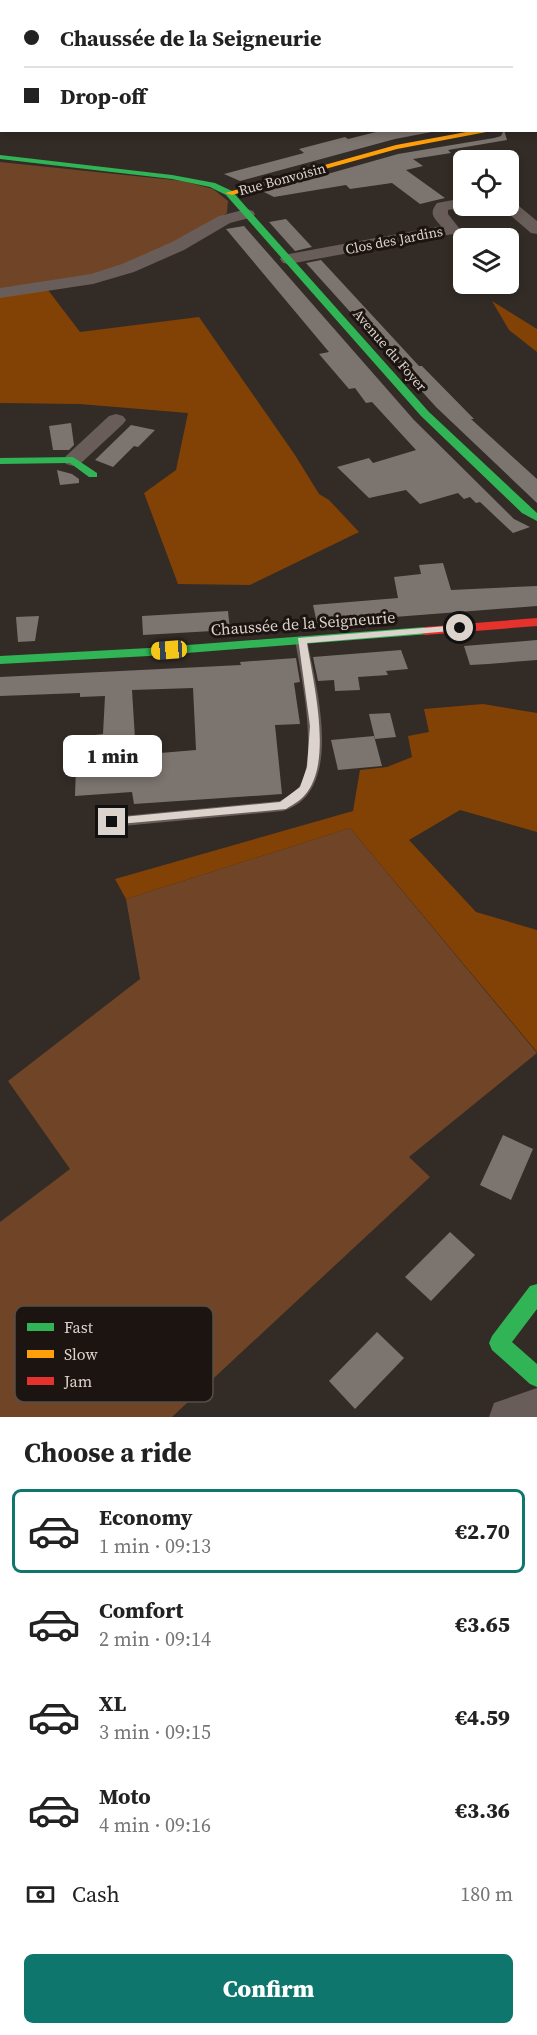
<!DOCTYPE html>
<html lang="en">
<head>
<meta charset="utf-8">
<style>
	body { margin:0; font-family:"Source Serif 4",serif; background:#f6f6f6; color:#222; height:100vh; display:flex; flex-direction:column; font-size:22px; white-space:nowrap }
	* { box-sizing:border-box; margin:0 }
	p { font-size:20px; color:#767676 }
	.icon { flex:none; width:33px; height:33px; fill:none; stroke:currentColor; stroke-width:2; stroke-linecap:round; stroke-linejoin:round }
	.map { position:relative; height:1417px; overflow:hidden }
	.details { display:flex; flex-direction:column; background:#fff; flex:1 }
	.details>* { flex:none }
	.top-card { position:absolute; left:0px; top:0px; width:537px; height:132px; box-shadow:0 3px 9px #0003; display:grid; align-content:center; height:132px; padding:0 24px; background:#fff }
	.buttons { position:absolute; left:453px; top:150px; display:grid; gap:12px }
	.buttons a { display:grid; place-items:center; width:66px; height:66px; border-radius:9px; background:#fff; box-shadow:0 3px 9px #0003; font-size:30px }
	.end { position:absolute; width:27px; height:27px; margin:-14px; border:8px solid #ddd3cd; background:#111; box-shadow:0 0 0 3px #111 }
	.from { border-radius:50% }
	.bubble { position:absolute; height:42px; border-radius:9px; background:#fff; box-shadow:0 3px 9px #0003; font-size:20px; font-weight:800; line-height:42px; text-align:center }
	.car { position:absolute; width:18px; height:36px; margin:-18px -9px; border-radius:8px; box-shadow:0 0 4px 2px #0007; background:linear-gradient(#f5c518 24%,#345 0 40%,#f5c518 0 76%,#345 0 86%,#f5c518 0) }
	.top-card b { display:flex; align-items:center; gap:21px; height:57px; font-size:22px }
	.top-card b+b { border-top:2px solid #e0e0e0 }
	.top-card i { width:15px; height:15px; background:#222 }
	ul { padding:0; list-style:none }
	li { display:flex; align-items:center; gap:18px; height:84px; margin:0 12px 9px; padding:0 12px; border:3px solid transparent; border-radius:9px }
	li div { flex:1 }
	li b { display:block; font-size:22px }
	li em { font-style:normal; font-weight:800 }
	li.current { border-color:#0f766e }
	li>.icon { width:54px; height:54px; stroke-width:1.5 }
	h2 { padding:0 24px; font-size:27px; line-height:72px }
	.pay { display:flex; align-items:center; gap:15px; height:66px; padding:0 24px; font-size:22px }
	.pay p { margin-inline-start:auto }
	.button { display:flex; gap:12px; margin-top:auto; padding:12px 24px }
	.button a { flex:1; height:69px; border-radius:9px; background:#0f766e; color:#fff; font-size:24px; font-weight:800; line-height:69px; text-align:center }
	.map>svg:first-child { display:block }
	.green { fill:#704426 }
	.forest { fill:#834205 }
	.building { fill:#7c746f; fill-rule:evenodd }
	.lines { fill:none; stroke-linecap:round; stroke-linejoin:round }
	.lane { fill:#695d59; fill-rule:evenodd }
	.street { fill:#695d59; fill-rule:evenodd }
	.fast { fill:#30b455; fill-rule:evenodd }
	.slow { fill:#ff9f0a; fill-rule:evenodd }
	.jam { fill:#e5322d; fill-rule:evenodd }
	.route { fill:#ddd3cd }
	.labels { text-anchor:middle; stroke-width:6; stroke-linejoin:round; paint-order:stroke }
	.far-street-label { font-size:14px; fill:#ddd3cd; stroke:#1b1410 }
	.street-label { font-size:16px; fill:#ddd3cd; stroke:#1b1410 }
	.key { fill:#1b1410; stroke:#554d49; stroke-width:1.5 }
	.key-label { font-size:16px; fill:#ddd3cd }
</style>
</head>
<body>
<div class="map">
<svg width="537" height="1417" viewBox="0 0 537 1417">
	<rect width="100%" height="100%" fill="#332b26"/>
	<g class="green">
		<polygon points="20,0 344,0 21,2"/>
		<polygon points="0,162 183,181 213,189 228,201 227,213 171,248 109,271 0,296"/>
		<polygon points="350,828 537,1053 409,1157 430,1177 172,1417 0,1417 0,1222 70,1169 8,1081 140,979 126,899"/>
	</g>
	<g class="forest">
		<polygon points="45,286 80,332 199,317 295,455 319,494 329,500 359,532 250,585 178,584 144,493 176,470 188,413 80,404 0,403 0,296"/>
		<polygon points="492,301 537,329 537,352 509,330"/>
		<polygon points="483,704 537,713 537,832 460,810 409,840 476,912 537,930 537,1052 350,828 126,899 115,879 353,811 360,770 387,767 412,757 408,736 429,732 424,709"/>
	</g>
	<g class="building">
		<polygon points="384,130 442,130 395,139 240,181 224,174 304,153 299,149 345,137 348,139"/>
		<polygon points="504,130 507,140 448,150 451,153 413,159 423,166 406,170 445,198 420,204 392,183 350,189 346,185 274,197 264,192 398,154 494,138 501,136"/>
		<polygon points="286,219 312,247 295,251 269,222"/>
		<polygon points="244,226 414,420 514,519 530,527 513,533 480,502 476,503 470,497 464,499 458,493 420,504 406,490 369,498 337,467 369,458 373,463 416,450 372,402 366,403 355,388 349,389 319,354 329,352 226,229"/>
		<polygon points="321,260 419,366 422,366 474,419 471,419 537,479 537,503 436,407 306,263"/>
		<polygon points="71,423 74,445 69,450 53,450 49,426"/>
		<polygon points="131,425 155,430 138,447 134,446 113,467 95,460"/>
		<polygon points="57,470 72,474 79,479 79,483 60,485"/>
		<polygon points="443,563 451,590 537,586 537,606 317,623 313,605 398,598 394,577 421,574 419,565"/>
		<polygon points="228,611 230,630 143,635 142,616"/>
		<polygon points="39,616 35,641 18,642 16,617"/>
		<polygon points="537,640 537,660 488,664 470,665 464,646"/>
		<polygon points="401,650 408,669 386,671 388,675 358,677 360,690 335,691 334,680 318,681 313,657"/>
		<path d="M296 658 300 682 294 683 300 724 275 725 282 794 134 804 132 792 75 796 77 737 103 734 105 696 80 697V693L0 696V677L241 665 240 662ZM193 688 196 750 136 755 132 690Z"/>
		<polygon points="390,713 396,737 375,739 369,714"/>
		<polygon points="374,736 382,766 338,770 331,740"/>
		<polygon points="503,1135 533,1149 511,1200 480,1185"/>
		<polygon points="450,1232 475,1255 431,1301 405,1277"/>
		<polygon points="377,1332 404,1358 355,1409 329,1381"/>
	</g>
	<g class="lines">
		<path class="lane" d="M301 636 307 640C316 686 346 792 283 811L112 827 107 826 105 822 107 818 112 817 280 801C286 797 294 793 299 787 319 757 301 675 295 640Z"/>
		<g class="street">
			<rect x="0" y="85" width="2" height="8"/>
			<rect x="536" y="119" width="1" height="8"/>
			<path d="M464 198V206H470L448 210V214L459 228 453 234 289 264 283 263 280 259 283 255 289 254 441 226C433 217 429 213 437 203Z"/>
			<polygon points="508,200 514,202 537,221 537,234 531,233 502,208 500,206 508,206"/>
			<polygon points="247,209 253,211 255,214 253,217 230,223 184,250 134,272 93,284 0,298 0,288 91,274 122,264 172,242 219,216"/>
			<polygon points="116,414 123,416 126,420 123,424 80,464 73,466 66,464 63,460 66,456 109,416"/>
			<polygon points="537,1388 537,1417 489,1417 494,1403"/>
		</g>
		<g class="fast">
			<polygon points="0,155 172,175 215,183 232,191 429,412 537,513 537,521 522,513 421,416 226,195 210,187 172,179 0,159"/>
			<polygon points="73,457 97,473 97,477 89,477 70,463 0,464 0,458"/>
			<polygon points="425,627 431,631 430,634 149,656 0,664 0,656 149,648"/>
			<polygon points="537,1284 537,1309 512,1342 537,1364 537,1387 530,1384 492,1350 489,1343 492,1336 530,1286"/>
		</g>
		<polygon class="slow" points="477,130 497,130 397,149 232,195 225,193 396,145"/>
		<polygon class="jam" points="537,618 537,626 425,635 419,631 425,627"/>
	</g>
	<path class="route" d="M460 625 465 628 463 630 307 643C313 681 332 757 308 791 303 799 294 804 286 809L108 825V819L112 818 280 802 300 787 307 767 310 726 298 638Z"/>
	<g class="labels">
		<g class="far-street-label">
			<text transform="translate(282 179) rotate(-15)" y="5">Rue Bonvoisin</text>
			<text transform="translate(394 240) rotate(-11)" y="5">Clos des Jardins</text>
			<text transform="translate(390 350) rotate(49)" y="5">Avenue du Foyer</text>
		</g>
		<g class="street-label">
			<text transform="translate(303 623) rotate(-4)" y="6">Chaussée de la Seigneurie</text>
		</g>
	</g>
	<rect x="15" y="1306" width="198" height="96" rx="9" class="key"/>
	<rect x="27" y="1323" width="27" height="8" fill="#30b455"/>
	<rect x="27" y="1350" width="27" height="8" fill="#ff9f0a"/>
	<rect x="27" y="1377" width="27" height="8" fill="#e5322d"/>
	<g class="key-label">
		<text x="64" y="1333">Fast</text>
		<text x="64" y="1360">Slow</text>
		<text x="64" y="1387">Jam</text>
	</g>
</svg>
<div class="buttons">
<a><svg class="icon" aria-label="locate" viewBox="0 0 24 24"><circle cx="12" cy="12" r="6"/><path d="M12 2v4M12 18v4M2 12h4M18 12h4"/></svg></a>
<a><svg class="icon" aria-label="layers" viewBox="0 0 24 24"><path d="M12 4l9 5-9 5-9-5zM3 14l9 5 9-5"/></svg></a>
</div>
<i class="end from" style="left:460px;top:628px"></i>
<i class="end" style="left:112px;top:822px"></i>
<div class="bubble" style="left:63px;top:735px;width:99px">1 min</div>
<i class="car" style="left:169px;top:650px;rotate:266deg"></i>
<div class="top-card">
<b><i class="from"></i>Chaussée de la Seigneurie</b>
<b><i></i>Drop-off</b>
</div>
</div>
<section class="details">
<h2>Choose a ride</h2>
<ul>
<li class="current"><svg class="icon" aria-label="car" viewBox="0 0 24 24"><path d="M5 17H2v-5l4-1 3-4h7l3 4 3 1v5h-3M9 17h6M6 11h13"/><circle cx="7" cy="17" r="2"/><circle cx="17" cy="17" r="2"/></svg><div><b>Economy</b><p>1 min · 09:13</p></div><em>€2.70</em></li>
<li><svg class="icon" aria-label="car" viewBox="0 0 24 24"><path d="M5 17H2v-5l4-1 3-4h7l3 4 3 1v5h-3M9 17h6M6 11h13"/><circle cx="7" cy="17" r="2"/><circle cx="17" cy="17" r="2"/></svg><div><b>Comfort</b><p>2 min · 09:14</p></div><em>€3.65</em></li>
<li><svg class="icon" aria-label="car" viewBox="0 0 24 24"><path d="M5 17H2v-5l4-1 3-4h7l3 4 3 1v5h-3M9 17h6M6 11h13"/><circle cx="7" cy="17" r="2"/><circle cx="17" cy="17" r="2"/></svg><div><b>XL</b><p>3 min · 09:15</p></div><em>€4.59</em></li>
<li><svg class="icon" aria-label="car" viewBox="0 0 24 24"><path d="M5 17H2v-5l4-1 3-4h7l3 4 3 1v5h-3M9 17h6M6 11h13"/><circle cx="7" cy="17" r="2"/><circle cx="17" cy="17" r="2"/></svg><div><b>Moto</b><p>4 min · 09:16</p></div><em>€3.36</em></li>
</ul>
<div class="pay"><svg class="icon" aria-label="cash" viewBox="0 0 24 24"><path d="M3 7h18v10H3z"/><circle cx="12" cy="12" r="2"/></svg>Cash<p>180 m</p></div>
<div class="button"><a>Confirm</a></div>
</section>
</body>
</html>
